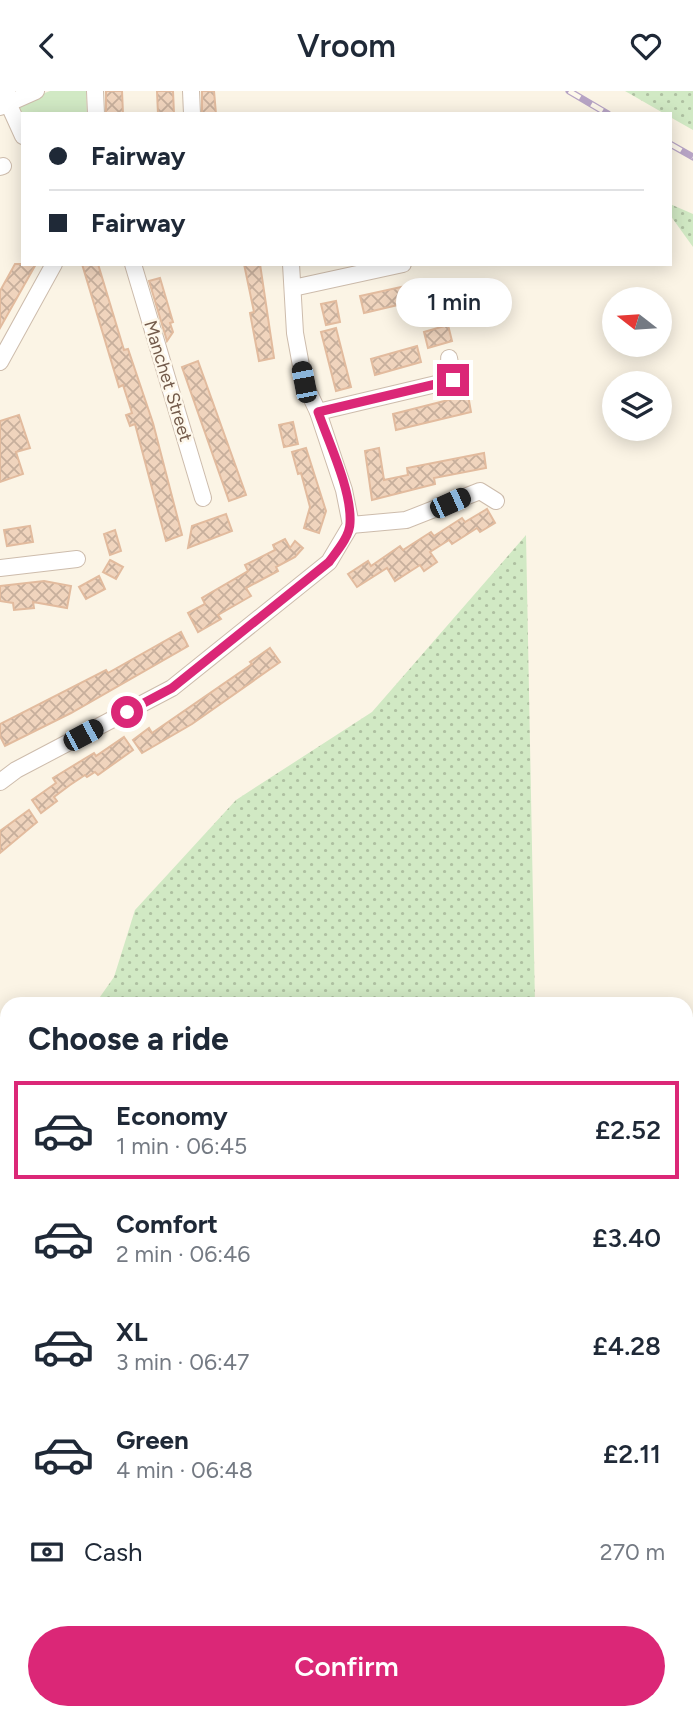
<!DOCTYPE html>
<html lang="en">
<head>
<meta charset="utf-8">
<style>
	body { margin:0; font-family:Figtree,sans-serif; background:#f2f2f3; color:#1f2937; height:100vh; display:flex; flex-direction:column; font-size:26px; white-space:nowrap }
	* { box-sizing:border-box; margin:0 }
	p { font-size:23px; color:#747a83 }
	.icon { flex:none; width:38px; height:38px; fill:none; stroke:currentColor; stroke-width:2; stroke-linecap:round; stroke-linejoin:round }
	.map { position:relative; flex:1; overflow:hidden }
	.details { position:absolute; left:0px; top:906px; width:693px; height:723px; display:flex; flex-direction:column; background:#fff; border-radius:21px 21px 0 0; box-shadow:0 4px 18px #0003 }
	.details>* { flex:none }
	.hud { position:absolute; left:21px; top:21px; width:651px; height:154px; border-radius:0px; box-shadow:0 4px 18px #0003; display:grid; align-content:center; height:154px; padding:0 28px; background:#fff }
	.needle { width:46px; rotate:287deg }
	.controls { position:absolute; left:602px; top:196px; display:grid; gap:14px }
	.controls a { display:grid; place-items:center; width:70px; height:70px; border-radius:50%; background:#fff; box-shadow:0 4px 18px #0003; font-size:35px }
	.end { position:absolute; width:32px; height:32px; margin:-16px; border:9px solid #db2777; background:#fff; box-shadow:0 0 0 4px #fff }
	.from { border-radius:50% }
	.bubble { position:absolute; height:49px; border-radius:24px; background:#fff; box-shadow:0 4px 18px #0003; font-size:23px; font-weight:600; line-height:49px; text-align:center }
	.car { position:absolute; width:21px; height:42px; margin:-21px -10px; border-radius:9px; box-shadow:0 0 5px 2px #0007; background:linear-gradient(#222 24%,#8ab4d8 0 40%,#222 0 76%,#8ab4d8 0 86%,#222 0) }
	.hud b { display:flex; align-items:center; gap:24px; height:66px; font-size:26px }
	.hud b+b { border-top:2px solid #e0e1e3 }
	.hud i { width:18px; height:18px; background:#1f2937 }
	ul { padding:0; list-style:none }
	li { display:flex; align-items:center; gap:21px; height:98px; margin:0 14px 10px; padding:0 14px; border:4px solid transparent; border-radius:0px }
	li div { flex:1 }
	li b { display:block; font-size:26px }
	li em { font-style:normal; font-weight:600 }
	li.selected { border-color:#db2777 }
	li>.icon { width:63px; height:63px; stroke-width:1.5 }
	h2 { padding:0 28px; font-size:32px; line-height:84px }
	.pay { display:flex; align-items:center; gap:18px; height:77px; padding:0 28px; font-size:26px }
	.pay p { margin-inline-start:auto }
	.button { display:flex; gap:14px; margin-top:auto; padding:14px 28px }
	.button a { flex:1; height:80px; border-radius:42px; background:#db2777; color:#fff; font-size:28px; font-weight:600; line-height:80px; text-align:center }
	header { display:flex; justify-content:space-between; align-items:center; height:91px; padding:0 28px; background:#fff; font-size:32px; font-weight:600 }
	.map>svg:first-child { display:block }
	.grass { fill:url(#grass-dots) }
	.park { fill:#d1e9c4 }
	.building { fill:url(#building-cross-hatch); stroke:#e2bb9e; stroke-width:2 }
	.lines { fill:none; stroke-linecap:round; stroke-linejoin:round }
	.minor-casing { stroke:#cdbcac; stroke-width:18 }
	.minor { stroke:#fff; stroke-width:16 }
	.rail-casing { stroke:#b7a4c5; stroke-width:7 }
	.rail { stroke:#fef8eb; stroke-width:4.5; stroke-dasharray:13; stroke-linecap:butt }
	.route { stroke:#db2777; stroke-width:9 }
	.labels { text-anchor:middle; stroke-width:5; stroke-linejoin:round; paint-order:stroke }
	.street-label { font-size:18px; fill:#735b4b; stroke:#fef8eb }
</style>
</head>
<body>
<header><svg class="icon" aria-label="back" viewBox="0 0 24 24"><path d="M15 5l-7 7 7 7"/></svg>Vroom<svg class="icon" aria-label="heart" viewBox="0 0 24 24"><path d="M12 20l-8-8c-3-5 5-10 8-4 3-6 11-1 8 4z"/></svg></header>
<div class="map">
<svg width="693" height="1629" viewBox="0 0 693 1629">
	<defs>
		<pattern id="grass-dots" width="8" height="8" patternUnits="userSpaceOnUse" patternTransform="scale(1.75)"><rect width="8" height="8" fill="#d1e9c4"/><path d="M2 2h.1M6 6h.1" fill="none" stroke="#aec0a1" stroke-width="1.8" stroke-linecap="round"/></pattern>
		<pattern id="building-cross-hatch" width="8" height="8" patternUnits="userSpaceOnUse" patternTransform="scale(1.75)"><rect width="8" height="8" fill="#f0d4bd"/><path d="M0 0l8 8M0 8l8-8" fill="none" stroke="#c7af9c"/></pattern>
	</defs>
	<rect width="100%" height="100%" fill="#fbf4e5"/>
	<g class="grass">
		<polygon points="625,0 693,0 693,39 670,26 670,23 665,23"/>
		<polygon points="670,113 693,123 693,156 670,124"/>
		<polygon points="526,444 535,913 95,913 114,886 135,819 236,709 372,621"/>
		<polygon points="0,968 7,970 7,1622 686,1622 686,1515 693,1530 693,1629 0,1629"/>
	</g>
	<polygon class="park" points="50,0 86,0 87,23 23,24 17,13"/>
	<g class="building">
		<polygon points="106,0 122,0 123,23 106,23"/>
		<polygon points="157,0 173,0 174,23 158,23"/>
		<polygon points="202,0 214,0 216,23 202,23"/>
		<polygon points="15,173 36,173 0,237 0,200"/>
		<polygon points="82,173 98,173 124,259 128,258 153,332 182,444 166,450 135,333 130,335 126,324 132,322 123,294 119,296"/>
		<polygon points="244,173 260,173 274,267 259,270 250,222 254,221"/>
		<polygon points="160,187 173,231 170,232 173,241 167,250 149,190"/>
		<polygon points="415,193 419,209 364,222 360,205"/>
		<polygon points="336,210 340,231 326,234 321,213"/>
		<polygon points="448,234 452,250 428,257 424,241"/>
		<polygon points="336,237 351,296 336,300 321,241"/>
		<polygon points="417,255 421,271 375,284 371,268"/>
		<polygon points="198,270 246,404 229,410 182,276"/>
		<polygon points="468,304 471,321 396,339 393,323"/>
		<polygon points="19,324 30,357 16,361 23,383 0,391 0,330"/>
		<polygon points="293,331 298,353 284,356 279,334"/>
		<polygon points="306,357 326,420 319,442 304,437 310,416 301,382 298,383 292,361"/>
		<polygon points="379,357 384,389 408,384 407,377 484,362 486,377 434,387 435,393 372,409 365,360"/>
		<polygon points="487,418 495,432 480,441 477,437 452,453 449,449 430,461 437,471 424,480 420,474 395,490 387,477 357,496 348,483 368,470 371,475 400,455 403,459 431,441 434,445 462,427 465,431"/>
		<polygon points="226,423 232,440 188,457 192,435"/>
		<polygon points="30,435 33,451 7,455 4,439"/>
		<polygon points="115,439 121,460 110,464 104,443"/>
		<polygon points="285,448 290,457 295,450 303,457 295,466 276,476 278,480 246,497 251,505 218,524 221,528 198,541 188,522 205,513 202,507 248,480 245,474 275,459 273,454"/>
		<polygon points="110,469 123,476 116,488 103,481"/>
		<polygon points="99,485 105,498 86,508 79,496"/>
		<polygon points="44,490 71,495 67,517 33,511 34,517 14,519 13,512 0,510 0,495"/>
		<polygon points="181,541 188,555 71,622 5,655 0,645 0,633 106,579 108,582"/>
		<polygon points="270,557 280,571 192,633 142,662 133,649 149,637 152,642 252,573 250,571"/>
		<polygon points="124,646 133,659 98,684 95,681 87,686 85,684 70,694 54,706 57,710 41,722 32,709 56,692 53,687 94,662 96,665"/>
		<polygon points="29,719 37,731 0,762 0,740"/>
	</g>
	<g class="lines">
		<defs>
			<g id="minor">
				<polyline points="7,0 8,12 23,45"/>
				<polyline points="95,0 96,23"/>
				<polyline points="191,0 192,23"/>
				<polyline points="0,16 36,0"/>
				<polyline points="0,76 3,75"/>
				<polyline points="133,173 203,407"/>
				<polyline points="293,197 403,173"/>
				<polyline points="0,271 54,173"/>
				<polyline points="318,321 453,289 449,267"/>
				<polyline points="351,434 406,429 480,400 496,410"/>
				<polyline points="0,477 77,468"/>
				<polyline points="0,691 16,679 172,597 329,471 351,434 344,399 318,321 304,291 295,242 291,173"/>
			</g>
		</defs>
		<use href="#minor" class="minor-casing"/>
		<use href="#minor" class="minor"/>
		<defs>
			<g id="rail">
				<polyline points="569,0 608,23"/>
				<polyline points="670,53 693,66"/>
			</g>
		</defs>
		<use href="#rail" class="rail-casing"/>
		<use href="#rail" class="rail"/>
	</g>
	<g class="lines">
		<path class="route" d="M127 621 172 597 329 471C337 460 350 445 350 432 352 400 329 352 318 321L453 289"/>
	</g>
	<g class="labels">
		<g class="street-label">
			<text transform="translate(168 290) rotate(73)" y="6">Manchet Street</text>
		</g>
	</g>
</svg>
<div class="controls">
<a><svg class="needle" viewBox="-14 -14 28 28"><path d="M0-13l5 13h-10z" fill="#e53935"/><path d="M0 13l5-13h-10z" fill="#747a83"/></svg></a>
<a><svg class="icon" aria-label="layers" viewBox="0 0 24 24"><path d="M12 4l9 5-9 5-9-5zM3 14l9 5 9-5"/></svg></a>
</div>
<i class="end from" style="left:127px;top:621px"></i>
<i class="end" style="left:453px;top:289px"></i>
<div class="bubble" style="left:396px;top:187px;width:116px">1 min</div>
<i class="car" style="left:304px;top:291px;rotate:349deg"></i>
<i class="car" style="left:450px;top:412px;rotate:66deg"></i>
<i class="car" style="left:83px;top:644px;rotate:62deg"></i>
<div class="hud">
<b><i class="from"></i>Fairway</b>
<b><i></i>Fairway</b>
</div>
<section class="details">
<h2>Choose a ride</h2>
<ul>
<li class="selected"><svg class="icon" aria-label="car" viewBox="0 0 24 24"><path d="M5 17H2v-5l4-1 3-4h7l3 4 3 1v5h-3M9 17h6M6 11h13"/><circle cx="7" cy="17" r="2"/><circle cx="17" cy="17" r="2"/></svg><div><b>Economy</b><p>1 min · 06:45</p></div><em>£2.52</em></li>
<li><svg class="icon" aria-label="car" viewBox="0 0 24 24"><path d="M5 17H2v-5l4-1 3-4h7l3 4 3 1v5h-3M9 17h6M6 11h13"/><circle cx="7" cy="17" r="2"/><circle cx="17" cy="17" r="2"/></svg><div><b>Comfort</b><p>2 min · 06:46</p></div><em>£3.40</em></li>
<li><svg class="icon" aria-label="car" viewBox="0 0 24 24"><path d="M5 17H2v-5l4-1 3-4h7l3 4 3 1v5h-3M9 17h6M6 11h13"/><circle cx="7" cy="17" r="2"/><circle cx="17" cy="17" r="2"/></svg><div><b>XL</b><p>3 min · 06:47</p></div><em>£4.28</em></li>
<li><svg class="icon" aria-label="car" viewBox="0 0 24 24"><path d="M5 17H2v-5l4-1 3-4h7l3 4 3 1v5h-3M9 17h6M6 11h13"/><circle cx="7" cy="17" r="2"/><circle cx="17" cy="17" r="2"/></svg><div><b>Green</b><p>4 min · 06:48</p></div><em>£2.11</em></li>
</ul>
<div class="pay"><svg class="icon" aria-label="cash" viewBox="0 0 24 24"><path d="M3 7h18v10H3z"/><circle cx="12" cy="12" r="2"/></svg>Cash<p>270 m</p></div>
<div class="button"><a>Confirm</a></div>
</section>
</div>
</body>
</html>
